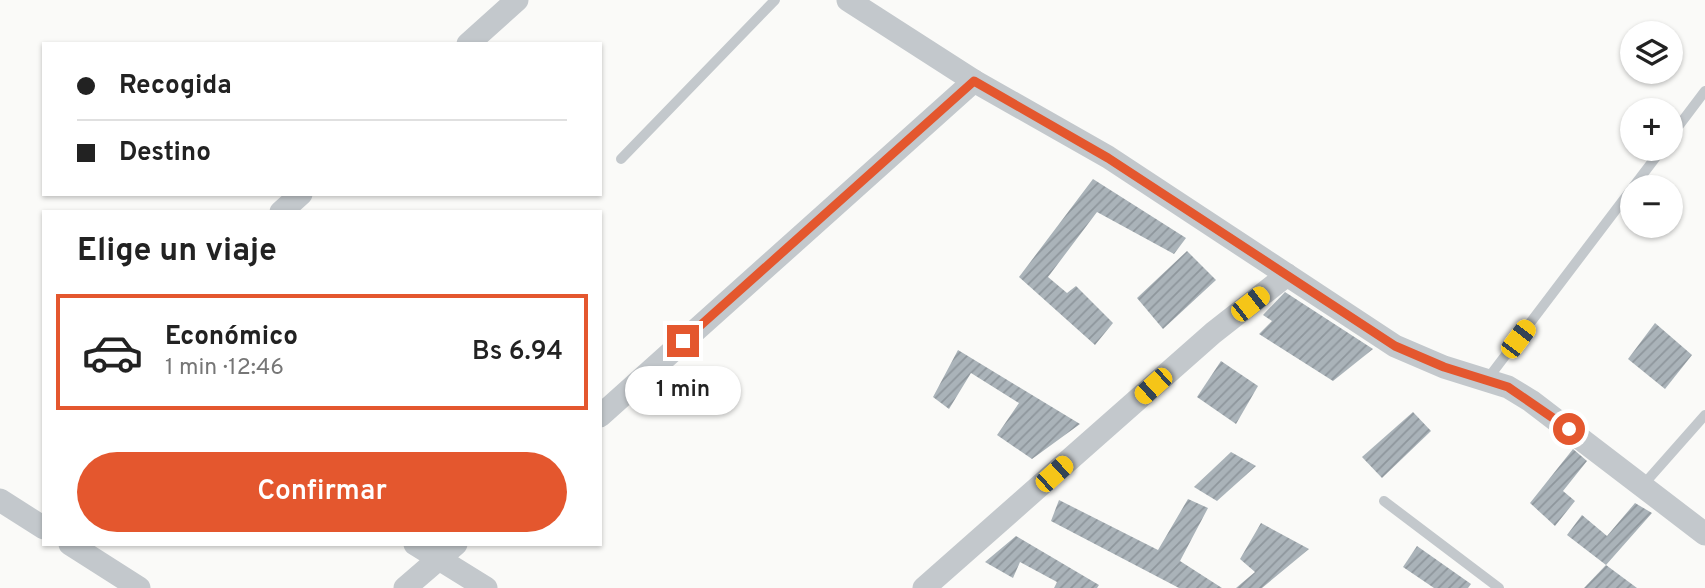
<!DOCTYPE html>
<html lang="es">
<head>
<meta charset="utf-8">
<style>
	body { margin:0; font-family:Overpass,sans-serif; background:#f6f6f6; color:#222; height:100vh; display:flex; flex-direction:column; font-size:26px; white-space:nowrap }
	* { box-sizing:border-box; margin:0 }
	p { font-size:23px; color:#767676 }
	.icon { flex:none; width:38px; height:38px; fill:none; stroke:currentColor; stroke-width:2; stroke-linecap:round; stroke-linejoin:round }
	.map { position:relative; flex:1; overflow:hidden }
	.details { position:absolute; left:42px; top:210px; width:560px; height:336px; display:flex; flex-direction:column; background:#fff; border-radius:0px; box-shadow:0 2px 5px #0004 }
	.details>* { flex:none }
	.hud { position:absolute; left:42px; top:42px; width:560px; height:154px; border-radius:0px; box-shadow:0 2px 5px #0004; display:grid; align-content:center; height:154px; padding:0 35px; background:#fff }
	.controls { position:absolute; left:1620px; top:21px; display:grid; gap:14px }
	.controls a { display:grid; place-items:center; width:63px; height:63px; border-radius:50%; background:#fff; box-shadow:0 2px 5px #0004; font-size:35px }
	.end { position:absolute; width:32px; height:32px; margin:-16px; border:9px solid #e4572e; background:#fff; box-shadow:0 0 0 4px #fff }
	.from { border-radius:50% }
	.bubble { position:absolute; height:49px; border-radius:24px; background:#fff; box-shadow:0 2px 5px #0004; font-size:23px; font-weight:600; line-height:49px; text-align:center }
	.car { position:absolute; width:21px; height:42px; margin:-21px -10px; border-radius:9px; box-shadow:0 0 5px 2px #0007; background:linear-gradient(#f5c518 24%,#345 0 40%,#f5c518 0 76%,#345 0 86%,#f5c518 0) }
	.hud b { display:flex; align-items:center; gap:24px; height:66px; font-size:26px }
	.hud b+b { border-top:2px solid #e0e0e0 }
	.hud i { width:18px; height:18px; background:#222 }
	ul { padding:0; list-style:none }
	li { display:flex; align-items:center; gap:21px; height:116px; margin:0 14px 10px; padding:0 21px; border:4px solid transparent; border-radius:0px }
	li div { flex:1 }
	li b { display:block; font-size:26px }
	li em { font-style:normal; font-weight:600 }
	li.current { border-color:#e4572e }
	li>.icon { width:63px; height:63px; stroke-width:1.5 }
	h2 { padding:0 35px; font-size:32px; line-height:84px }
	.cta { display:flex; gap:14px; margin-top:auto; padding:14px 35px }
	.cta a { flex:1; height:80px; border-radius:42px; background:#e4572e; color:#fff; font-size:28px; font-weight:600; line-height:80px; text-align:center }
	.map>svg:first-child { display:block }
	.building { fill:url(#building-hatch) }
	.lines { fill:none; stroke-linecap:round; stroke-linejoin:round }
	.lane { stroke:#c3c8cc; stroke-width:10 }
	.street { stroke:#c3c8cc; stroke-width:23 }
	.route { stroke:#e4572e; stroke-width:9 }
</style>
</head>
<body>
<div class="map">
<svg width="1705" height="588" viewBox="0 0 1705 588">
	<defs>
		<pattern id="building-hatch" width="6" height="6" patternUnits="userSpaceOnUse" patternTransform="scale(1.75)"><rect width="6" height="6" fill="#aab3b9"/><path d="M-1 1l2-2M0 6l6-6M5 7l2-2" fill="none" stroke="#8e969c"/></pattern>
	</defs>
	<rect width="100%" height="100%" fill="#fafaf8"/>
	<g class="building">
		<polygon points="1093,179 1186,238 1174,254 1097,212 1048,277 1067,293 1076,286 1113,323 1095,345 1019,277"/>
		<polygon points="1187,251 1216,280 1163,329 1137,298"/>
		<polygon points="1285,292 1373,349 1333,381 1259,334 1272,321 1263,315"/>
		<polygon points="1655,323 1692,355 1665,389 1628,359"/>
		<polygon points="958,350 1080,424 1032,459 997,435 1019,403 971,373 949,409 933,397"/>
		<polygon points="1221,361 1258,386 1236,424 1197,397"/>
		<polygon points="1413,412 1431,431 1382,478 1362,457"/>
		<polygon points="1573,449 1587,461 1563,491 1575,501 1555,526 1530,503"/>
		<polygon points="1231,452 1256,466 1217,501 1194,487"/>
		<polygon points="1188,499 1208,508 1180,561 1222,588 1179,588 1051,521 1059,500 1158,550"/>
		<polygon points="1635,503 1652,513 1606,565 1567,535 1582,515 1607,536"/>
		<polygon points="1261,523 1309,549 1262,588 1236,588 1255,572 1240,559"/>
		<polygon points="1016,536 1099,585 1097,588 1054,588 1057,582 1020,562 1013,578 985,562"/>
		<polygon points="1417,546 1471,584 1468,588 1434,588 1403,567"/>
		<polygon points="1606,565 1637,588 1584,588"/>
	</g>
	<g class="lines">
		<g class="lane">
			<polyline points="1671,136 1705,91"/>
			<polyline points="621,159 775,0"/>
			<polyline points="1486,381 1662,149"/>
			<polyline points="1644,484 1705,415"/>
			<polyline points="1384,501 1499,588"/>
		</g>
		<g class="street">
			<polyline points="848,0 974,81 1108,157 1395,346 1444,367 1508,387 1531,401 1705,534"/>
			<polyline points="468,44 517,0"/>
			<polyline points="281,212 301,194"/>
			<polyline points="600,416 974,81"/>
			<polyline points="0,500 44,528"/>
			<polyline points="70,544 139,588"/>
			<polyline points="415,544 486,588"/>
			<polyline points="405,588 456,544"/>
			<polyline points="924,588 1213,333 1287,275"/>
		</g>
	</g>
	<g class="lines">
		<polyline class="route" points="683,341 974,81 1108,158 1395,346 1444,367 1508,387 1569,429"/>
	</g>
</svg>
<div class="controls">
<a><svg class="icon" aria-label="layers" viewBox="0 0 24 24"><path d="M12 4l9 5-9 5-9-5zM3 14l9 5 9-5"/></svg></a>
<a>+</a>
<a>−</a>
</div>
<i class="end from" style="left:1569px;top:429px"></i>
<i class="end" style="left:683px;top:341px"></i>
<div class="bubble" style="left:625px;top:366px;width:116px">1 min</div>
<i class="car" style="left:1250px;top:304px;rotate:52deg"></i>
<i class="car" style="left:1518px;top:339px;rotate:37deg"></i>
<i class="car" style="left:1153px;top:386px;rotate:228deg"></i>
<i class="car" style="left:1054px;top:474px;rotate:48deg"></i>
<div class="hud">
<b><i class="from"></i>Recogida</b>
<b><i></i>Destino</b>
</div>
<section class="details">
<h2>Elige un viaje</h2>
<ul>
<li class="current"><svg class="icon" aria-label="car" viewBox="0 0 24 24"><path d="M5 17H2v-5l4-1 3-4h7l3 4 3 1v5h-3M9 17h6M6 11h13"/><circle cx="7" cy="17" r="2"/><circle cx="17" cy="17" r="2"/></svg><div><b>Económico</b><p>1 min · 12:46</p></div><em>Bs 6.94</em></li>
</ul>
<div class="cta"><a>Confirmar</a></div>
</section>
</div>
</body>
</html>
